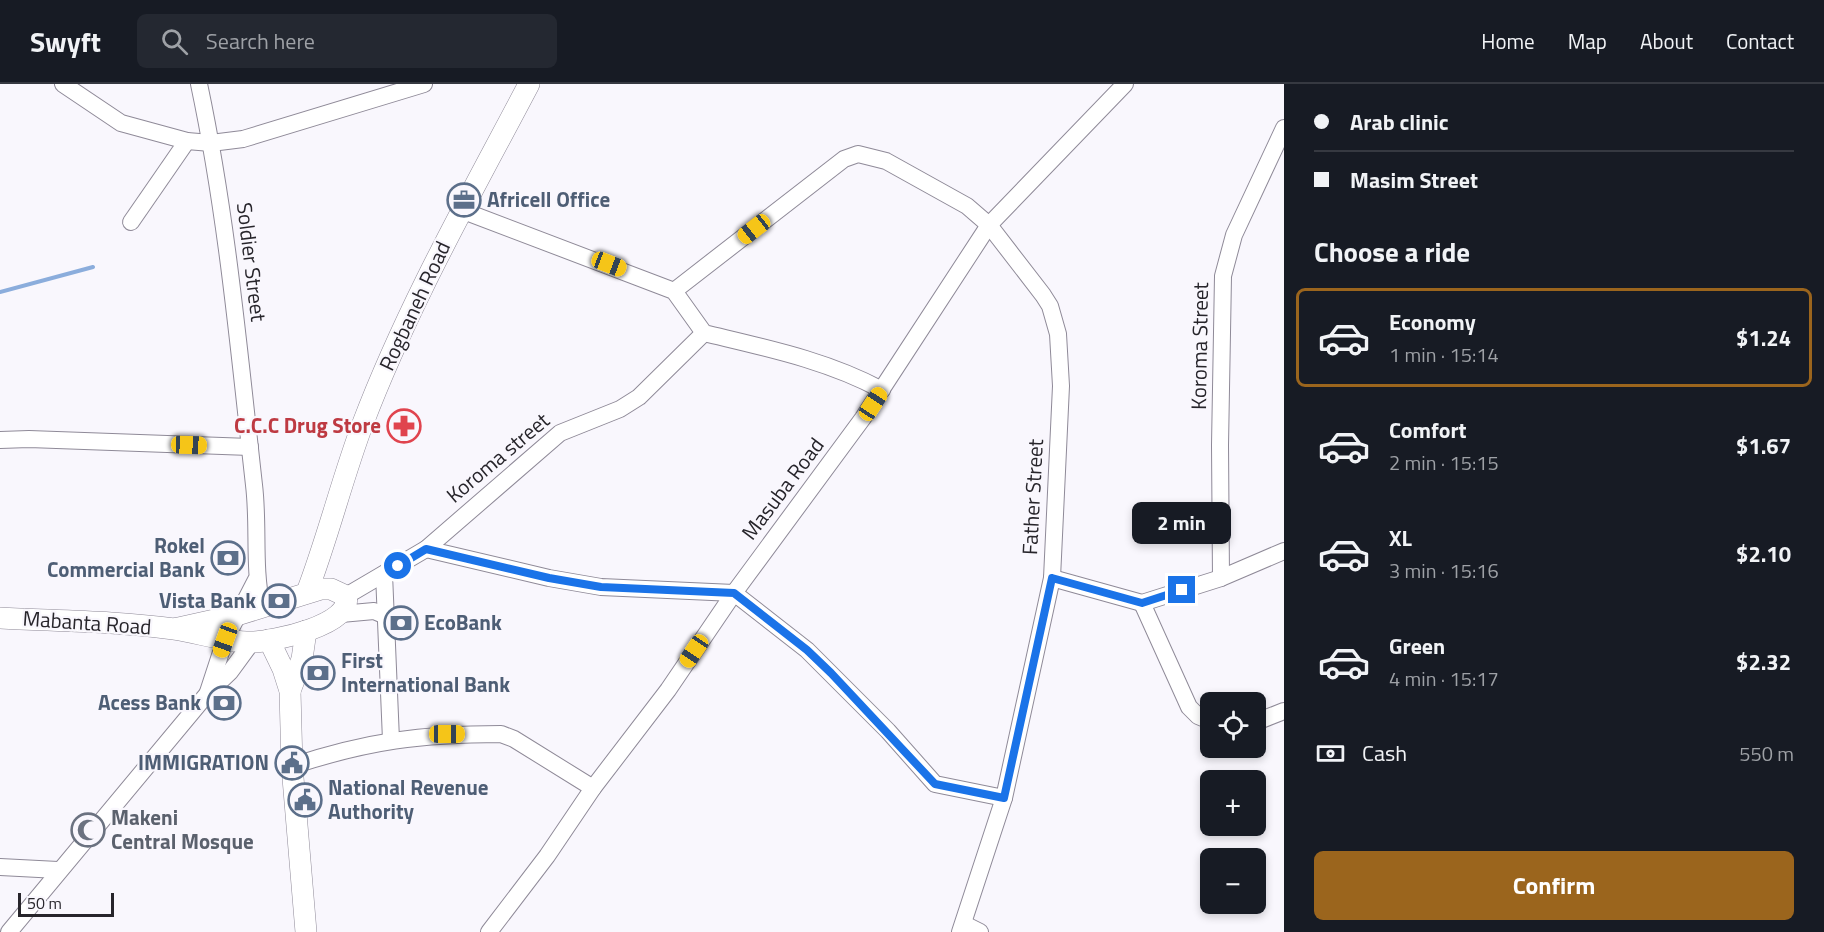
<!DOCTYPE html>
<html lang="en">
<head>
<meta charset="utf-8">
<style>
	body { margin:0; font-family:"Titillium Web",sans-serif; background:#242831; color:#f1f3f6; height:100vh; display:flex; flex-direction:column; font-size:22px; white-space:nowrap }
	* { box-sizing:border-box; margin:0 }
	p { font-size:20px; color:#9ea1a6 }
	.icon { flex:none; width:33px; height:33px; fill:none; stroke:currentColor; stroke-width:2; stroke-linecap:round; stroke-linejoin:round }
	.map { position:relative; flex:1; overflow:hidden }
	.drawer { display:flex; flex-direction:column; background:#171b24; width:540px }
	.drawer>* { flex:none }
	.banner { display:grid; align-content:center; height:132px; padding:0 30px; background:#171b24 }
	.fabs { position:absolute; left:1200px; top:608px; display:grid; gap:12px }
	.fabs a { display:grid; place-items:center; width:66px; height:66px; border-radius:9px; background:#171b24; box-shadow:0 3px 9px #0003; font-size:30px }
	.scale { position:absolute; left:18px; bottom:15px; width:96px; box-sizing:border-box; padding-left:6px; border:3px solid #27252b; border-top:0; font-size:16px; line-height:21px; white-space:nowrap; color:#27252b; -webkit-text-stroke:4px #f9f7fd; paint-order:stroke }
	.end { position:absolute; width:27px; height:27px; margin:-14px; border:8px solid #1a73e8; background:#fff; box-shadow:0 0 0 3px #fff }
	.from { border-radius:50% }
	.bubble { position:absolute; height:42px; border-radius:9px; background:#171b24; box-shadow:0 3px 9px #0003; font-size:20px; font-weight:700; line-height:42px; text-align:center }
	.car { position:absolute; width:18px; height:36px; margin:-18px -9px; border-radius:8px; box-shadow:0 0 4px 2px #0007; background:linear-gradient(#f5c518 24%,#345 0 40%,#f5c518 0 76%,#345 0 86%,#f5c518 0) }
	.banner b { display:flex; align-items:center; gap:21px; height:57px; font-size:22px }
	.banner b+b { border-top:2px solid #363941 }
	.banner i { width:15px; height:15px; background:#f1f3f6 }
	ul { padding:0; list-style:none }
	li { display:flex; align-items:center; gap:18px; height:99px; margin:0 12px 9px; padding:0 18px; border:3px solid transparent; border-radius:9px }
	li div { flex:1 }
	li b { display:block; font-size:22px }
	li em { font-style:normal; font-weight:700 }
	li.on { border-color:#9b651d }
	li>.icon { width:54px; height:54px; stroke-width:1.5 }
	h2 { padding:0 30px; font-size:27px; line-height:72px }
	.pay { display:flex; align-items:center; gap:15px; height:66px; padding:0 30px; font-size:22px }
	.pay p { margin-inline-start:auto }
	.action { display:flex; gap:12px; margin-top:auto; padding:12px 30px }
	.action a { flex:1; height:69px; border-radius:9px; background:#9b651d; color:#fff; font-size:24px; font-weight:700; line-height:69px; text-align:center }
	header { display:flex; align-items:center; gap:36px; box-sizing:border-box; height:84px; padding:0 30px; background:#171b24; border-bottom:2px solid #363941 }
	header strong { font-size:28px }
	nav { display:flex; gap:33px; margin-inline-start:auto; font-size:21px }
	.search { width:420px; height:54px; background:#242831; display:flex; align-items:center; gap:15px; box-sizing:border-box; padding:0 21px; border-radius:9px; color:#9ea1a6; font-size:22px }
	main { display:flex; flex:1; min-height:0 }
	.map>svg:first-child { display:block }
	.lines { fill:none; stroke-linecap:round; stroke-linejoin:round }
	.stream { stroke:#8baddc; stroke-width:4 }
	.minor-casing { stroke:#8f8a98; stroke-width:18 }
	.major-casing { stroke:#8f8a98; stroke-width:22 }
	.minor { stroke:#fff; stroke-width:16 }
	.major { stroke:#fff; stroke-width:21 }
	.route { stroke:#1a73e8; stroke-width:8 }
	.labels { text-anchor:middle; stroke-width:4.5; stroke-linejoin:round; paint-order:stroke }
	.service-label { font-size:21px; font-weight:bold; fill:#4e5e75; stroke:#f9f7fd; text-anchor:start }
	.street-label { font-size:21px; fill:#27252b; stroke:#f9f7fd }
	.health-label { font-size:21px; font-weight:bold; fill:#be3a42; stroke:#f9f7fd; text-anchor:end }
	.worship-label { font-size:21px; font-weight:bold; fill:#5b616d; stroke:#f9f7fd; text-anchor:start }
</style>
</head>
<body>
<header>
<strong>Swyft</strong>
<div class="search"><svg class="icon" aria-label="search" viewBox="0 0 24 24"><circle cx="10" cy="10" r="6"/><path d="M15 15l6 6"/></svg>Search here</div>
<nav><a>Home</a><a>Map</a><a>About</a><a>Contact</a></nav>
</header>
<main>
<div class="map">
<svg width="1284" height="848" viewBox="0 0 1284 848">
	<rect width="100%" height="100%" fill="#f9f7fd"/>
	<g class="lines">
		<polyline class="stream" points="0,208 93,183"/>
		<defs>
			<g id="minor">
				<polyline points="63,0 121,39 187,57 211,59 243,55 424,0"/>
				<path d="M199 0C227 132 239 267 254 401 259 442 253 483 262 523"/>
				<path d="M461 126 674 207 704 249C766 264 826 276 882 306"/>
				<polyline points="131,138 187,57"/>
				<polyline points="674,207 844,75 858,70 886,77 967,122 989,141 1043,211 1050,222 1058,250 1061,302 1052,494 1004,714 960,848"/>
				<polyline points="0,356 29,355 250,363"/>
				<polyline points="426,465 549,494 601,503 734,509 807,566 888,647 935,700 1004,714"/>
				<polyline points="384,490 391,656"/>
				<polyline points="1052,494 1142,519 1221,494 1284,467"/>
				<polyline points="1221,494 1220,361 1223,192 1234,151 1284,44"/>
				<polyline points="346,512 426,465 560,349 620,325 639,313 704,249"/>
				<polyline points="1142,519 1189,623 1198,632 1210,637"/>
				<polyline points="341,530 374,527 388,533"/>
				<polyline points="208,608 225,556 256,496"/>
				<polyline points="1256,638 1284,627"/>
				<path d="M292 682C368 657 421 650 501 650L514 655 593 704"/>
				<polyline points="0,783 58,786"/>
				<polyline points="964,840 980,848"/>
				<polyline points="9,848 208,609 230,588 252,558"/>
				<polyline points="489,848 547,772 593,704 668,606 734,509 863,334 989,141 1125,0"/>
			</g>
			<g id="major">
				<path d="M307 508C328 453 342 395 363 339 408 221 470 112 529 0"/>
				<path d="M0 534C58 537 117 537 174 545 200 549 225 558 251 558 272 558 354 541 346 512L331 505H321L237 531 174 545"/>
				<polyline points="269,556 283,585 290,607 292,682 306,848"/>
				<polyline points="290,607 302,575 306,547"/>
			</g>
		</defs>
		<use href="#minor" class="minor-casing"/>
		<use href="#major" class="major-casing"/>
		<use href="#minor" class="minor"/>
		<use href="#major" class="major"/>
	</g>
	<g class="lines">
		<polyline class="route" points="398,482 426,465 549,494 601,503 734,509 807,566 831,589 935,700 1004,714 1052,494 1142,519 1182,506"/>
	</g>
	<defs>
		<symbol id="office-ring" viewBox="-11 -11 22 22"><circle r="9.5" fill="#f9f7fd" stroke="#5c6f8a" stroke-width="1.5"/><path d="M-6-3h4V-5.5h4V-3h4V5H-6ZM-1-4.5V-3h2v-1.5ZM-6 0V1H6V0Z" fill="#5c6f8a"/></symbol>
		<symbol id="pharmacy-ring" viewBox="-11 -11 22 22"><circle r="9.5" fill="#f9f7fd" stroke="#e0444e" stroke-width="1.5"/><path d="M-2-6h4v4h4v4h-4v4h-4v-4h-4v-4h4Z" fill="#e0444e"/></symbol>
		<symbol id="bank-ring" viewBox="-11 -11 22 22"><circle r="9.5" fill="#f9f7fd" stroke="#5c6f8a" stroke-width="1.5"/><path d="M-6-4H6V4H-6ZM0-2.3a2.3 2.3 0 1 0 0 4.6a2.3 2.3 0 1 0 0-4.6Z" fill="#5c6f8a"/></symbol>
		<symbol id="civic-ring" viewBox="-11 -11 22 22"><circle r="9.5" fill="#f9f7fd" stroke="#5c6f8a" stroke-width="1.5"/><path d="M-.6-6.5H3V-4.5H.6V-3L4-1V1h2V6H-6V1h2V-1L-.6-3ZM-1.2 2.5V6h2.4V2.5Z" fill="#5c6f8a"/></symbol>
		<symbol id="mosque-ring" viewBox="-11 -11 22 22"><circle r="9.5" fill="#f9f7fd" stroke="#6b7280" stroke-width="1.5"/><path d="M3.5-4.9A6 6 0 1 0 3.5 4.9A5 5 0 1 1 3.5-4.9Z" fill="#6b7280"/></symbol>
	</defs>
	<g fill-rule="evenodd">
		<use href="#office-ring" x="445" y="97" width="38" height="38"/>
		<use href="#pharmacy-ring" x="385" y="323" width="38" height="38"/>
		<use href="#bank-ring" x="209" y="455" width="38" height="38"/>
		<use href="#bank-ring" x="260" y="498" width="38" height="38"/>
		<use href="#bank-ring" x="382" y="520" width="38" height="38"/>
		<use href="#bank-ring" x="299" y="570" width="38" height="38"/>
		<use href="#bank-ring" x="205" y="600" width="38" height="38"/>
		<use href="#civic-ring" x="273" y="660" width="38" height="38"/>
		<use href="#civic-ring" x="286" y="697" width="38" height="38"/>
		<use href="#mosque-ring" x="69" y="727" width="38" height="38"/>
	</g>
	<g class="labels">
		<g class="service-label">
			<text x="487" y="123">Africell Office</text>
			<text x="205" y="469" text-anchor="end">Rokel<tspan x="205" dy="24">Commercial Bank</tspan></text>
			<text x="256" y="524" text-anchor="end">Vista Bank</text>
			<text x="424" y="546">EcoBank</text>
			<text x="341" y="584">First<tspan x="341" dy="24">International Bank</tspan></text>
			<text x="201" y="626" text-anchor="end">Acess Bank</text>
			<text x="269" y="686" text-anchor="end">IMMIGRATION</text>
			<text x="328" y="711">National Revenue<tspan x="328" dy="24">Authority</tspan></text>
		</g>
		<g class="street-label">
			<text transform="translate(251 178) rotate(83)" y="7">Soldier Street</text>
			<text transform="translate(415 222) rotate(-65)" y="7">Rogbaneh Road</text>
			<text transform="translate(1200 262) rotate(-89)" y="7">Koroma Street</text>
			<text transform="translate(498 374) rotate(-40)" y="7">Koroma street</text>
			<text transform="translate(783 405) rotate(-53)" y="7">Masuba Road</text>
			<text transform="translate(1033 413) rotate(-87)" y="7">Father Street</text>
			<text transform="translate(87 539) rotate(4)" y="7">Mabanta Road</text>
		</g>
		<g class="health-label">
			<text x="381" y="349">C.C.C Drug Store</text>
		</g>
		<g class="worship-label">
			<text x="111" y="741">Makeni<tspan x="111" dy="24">Central Mosque</tspan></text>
		</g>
	</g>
</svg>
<div class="fabs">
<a><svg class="icon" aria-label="locate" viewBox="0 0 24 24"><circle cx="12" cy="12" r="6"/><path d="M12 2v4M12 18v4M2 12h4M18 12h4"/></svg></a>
<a>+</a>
<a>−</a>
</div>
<div class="scale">50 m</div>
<i class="end from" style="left:398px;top:482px"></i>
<i class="end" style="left:1182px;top:506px"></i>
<div class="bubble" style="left:1132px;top:418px;width:99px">2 min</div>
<i class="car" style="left:754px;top:145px;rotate:232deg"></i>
<i class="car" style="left:609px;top:180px;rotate:111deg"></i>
<i class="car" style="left:873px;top:320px;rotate:33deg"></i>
<i class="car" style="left:189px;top:361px;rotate:92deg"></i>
<i class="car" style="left:225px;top:556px;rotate:200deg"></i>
<i class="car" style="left:694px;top:567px;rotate:214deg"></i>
<i class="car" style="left:447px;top:650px;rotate:90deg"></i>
</div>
<section class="drawer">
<div class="banner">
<b><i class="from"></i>Arab clinic</b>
<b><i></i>Masim Street</b>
</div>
<h2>Choose a ride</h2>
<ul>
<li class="on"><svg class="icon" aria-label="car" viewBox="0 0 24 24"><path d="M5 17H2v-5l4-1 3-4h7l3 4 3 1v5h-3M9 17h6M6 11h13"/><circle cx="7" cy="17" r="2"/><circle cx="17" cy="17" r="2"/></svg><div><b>Economy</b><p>1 min · 15:14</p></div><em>$1.24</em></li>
<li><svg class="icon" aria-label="car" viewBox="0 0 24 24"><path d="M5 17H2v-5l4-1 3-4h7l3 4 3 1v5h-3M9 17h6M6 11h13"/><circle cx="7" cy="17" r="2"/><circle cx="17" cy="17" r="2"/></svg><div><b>Comfort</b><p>2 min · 15:15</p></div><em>$1.67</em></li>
<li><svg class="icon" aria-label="car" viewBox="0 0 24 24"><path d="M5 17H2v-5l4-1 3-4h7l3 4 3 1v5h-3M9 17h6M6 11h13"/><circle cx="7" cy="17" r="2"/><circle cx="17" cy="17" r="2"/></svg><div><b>XL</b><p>3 min · 15:16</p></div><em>$2.10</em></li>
<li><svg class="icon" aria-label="car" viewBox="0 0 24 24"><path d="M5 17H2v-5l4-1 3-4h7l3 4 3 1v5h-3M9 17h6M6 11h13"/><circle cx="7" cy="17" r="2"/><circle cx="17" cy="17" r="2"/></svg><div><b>Green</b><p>4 min · 15:17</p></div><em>$2.32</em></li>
</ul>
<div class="pay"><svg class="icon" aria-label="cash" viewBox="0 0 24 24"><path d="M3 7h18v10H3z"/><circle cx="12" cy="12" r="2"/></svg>Cash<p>550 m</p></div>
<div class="action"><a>Confirm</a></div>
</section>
</main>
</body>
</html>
